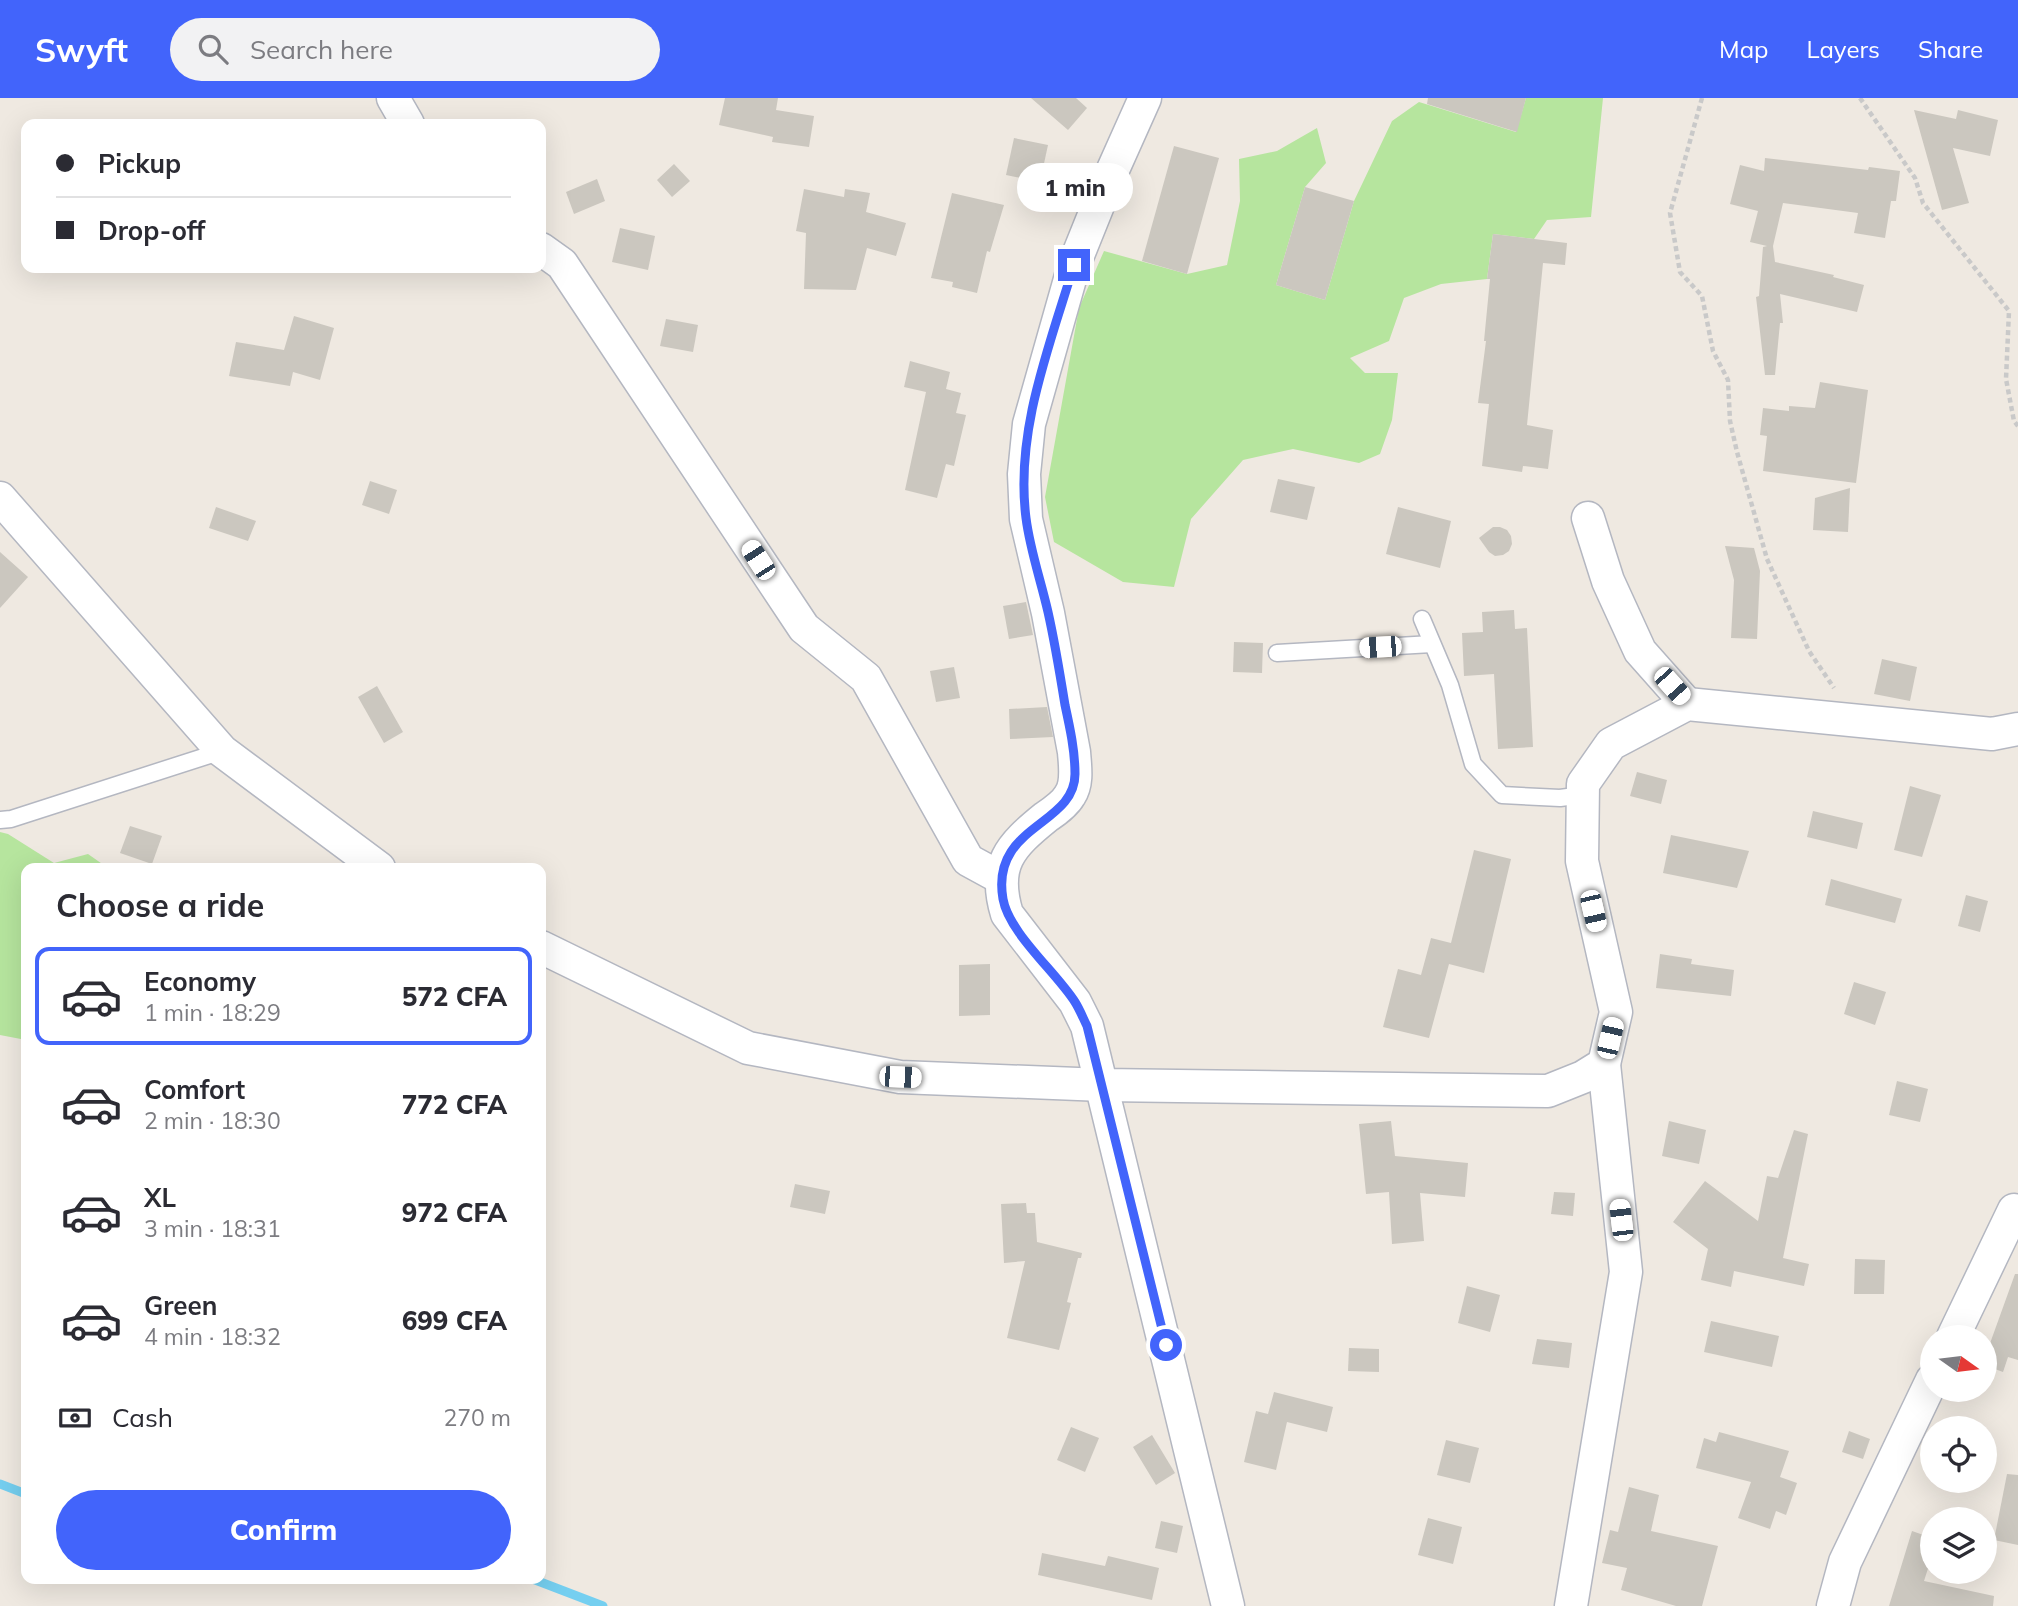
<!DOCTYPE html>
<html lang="en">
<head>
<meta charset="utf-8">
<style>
	body { margin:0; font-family:Mulish,sans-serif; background:#f2f2f3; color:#2b2b33; height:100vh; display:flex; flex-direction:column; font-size:26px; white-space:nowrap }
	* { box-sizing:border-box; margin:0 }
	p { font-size:23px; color:#7c7c81 }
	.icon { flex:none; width:38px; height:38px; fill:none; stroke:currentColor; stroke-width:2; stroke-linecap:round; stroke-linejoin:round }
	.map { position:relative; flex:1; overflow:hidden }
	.side { position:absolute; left:21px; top:765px; width:525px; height:721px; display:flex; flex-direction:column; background:#fff; border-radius:14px; box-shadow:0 7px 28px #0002 }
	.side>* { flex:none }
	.guide { position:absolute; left:21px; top:21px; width:525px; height:154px; border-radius:14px; box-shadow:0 7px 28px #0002; display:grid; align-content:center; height:154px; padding:0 35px; background:#fff }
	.needle { width:46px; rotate:104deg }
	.controls { position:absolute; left:1920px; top:1227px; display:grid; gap:14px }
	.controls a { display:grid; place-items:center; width:77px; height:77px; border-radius:50%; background:#fff; box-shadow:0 7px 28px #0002; font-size:35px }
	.end { position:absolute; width:32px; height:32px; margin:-16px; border:9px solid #4264fb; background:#fff; box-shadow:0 0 0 4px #fff }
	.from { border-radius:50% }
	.bubble { position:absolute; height:49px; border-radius:24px; background:#fff; box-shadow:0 7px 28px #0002; font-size:23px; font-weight:800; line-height:49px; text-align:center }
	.car { position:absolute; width:21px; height:42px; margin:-21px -10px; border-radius:9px; box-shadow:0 0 5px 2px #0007; background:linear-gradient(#fff 24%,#345 0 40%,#fff 0 76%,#345 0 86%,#fff 0) }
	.guide b { display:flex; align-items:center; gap:24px; height:66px; font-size:26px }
	.guide b+b { border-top:2px solid #e1e1e2 }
	.guide i { width:18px; height:18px; background:#2b2b33 }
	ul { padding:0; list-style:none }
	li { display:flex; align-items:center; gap:21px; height:98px; margin:0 14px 10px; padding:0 21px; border:4px solid transparent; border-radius:14px }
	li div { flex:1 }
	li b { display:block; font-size:26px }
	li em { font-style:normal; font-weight:800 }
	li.selected { border-color:#4264fb }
	li>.icon { width:63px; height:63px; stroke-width:1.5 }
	h2 { padding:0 35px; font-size:32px; line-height:84px }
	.pay { display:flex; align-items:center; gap:18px; height:77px; padding:0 35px; font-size:26px }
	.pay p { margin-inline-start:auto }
	.cta { display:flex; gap:14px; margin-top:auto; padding:14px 35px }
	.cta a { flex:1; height:80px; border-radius:42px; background:#4264fb; color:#fff; font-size:28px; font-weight:800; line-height:80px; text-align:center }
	header { display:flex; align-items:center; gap:42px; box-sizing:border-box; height:98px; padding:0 35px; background:#4264fb; color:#fff }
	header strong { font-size:33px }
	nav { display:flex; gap:38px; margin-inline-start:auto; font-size:24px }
	.search { width:490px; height:63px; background:#f2f2f3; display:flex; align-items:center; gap:18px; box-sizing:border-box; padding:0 24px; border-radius:38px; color:#7c7c81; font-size:26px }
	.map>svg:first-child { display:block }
	.green { fill:#b6e59e }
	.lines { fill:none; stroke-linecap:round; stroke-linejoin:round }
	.stream { stroke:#75cff0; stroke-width:9 }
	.building { fill:#cbc7bf }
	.service-casing { stroke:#b4b7c1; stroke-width:19 }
	.minor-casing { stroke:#b4b7c1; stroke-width:35 }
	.path { stroke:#c9c9c9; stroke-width:4.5; stroke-dasharray:5 3.5; stroke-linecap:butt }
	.service { stroke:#fff; stroke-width:16 }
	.minor { stroke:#fff; stroke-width:32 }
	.route { stroke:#4264fb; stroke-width:9 }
</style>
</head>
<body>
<header>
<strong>Swyft</strong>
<div class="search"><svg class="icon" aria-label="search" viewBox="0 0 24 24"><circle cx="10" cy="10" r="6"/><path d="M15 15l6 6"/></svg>Search here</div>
<nav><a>Map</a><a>Layers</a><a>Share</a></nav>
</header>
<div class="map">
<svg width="2018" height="1508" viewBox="0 0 2018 1508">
	<rect width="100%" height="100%" fill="#efe9e1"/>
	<g class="green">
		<polygon points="1526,0 1603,0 1591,119 1547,122 1534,141 1493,136 1487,181 1441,186 1404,200 1389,243 1350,260 1365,275 1398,275 1392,322 1380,356 1359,365 1293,351 1243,362 1191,421 1174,489 1123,484 1054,444 1045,399 1079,210 1104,153 1187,176 1227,167 1240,103 1239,61 1277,53 1317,30 1326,65 1305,89 1276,187 1325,202 1354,103 1392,23 1419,4 1516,34"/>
		<polygon points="0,734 8,736 54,765 88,756 108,770 26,770 26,942 0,937"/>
	</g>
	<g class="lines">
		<g class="stream">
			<polyline points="0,1386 26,1396"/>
			<polyline points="530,1480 603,1508"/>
		</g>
	</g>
	<g class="building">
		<polygon points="725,0 778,0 776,12 814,18 809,49 772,44 773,39 719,27"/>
		<polygon points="1031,0 1076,0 1087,10 1068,32"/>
		<polygon points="1428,0 1526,0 1517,34 1427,6"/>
		<polygon points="1914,12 1956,21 1958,12 1998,22 1990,58 1953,50 1969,105 1942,112"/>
		<polygon points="1014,40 1048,47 1040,84 1006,77"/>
		<polygon points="1174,48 1219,60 1187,176 1142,163"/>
		<polygon points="1765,60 1868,72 1869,69 1900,73 1896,103 1891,103 1885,140 1854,135 1858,115 1783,105 1773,148 1775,164 1834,177 1833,179 1864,187 1857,214 1780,196 1783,225 1780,225 1775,277 1765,277 1756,199 1759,198 1763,149 1767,148 1750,144 1758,113 1730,106 1740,67 1764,73"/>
		<polygon points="674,66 690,83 672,99 657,82"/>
		<polygon points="597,81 605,103 574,116 566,94"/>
		<polygon points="1305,89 1354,103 1325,202 1276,187"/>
		<polygon points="804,91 844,99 845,91 870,95 866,114 906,125 896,158 867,150 856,192 804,191 806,135 796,133"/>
		<polygon points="952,95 1004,107 990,154 987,153 977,195 952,189 953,184 931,180"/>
		<polygon points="620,130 655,138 648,172 612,164"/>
		<polygon points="1493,136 1567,145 1565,167 1543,165 1527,327 1553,332 1548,371 1523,368 1522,374 1482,368 1489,306 1478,305 1486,243 1484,243 1490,181 1487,181"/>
		<polygon points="294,218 334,230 320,282 293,274 290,288 229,278 236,244 284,252"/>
		<polygon points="666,221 698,227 693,254 660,248"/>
		<polygon points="910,263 950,274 946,291 961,295 956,315 966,317 954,368 946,366 937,400 905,392 926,294 904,289"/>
		<polygon points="1820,284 1868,292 1856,385 1763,373 1767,338 1760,337 1763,310 1789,313 1789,308 1815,310"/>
		<polygon points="1278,381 1315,389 1307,422 1270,414"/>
		<polygon points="370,383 397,392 389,416 362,407"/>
		<polygon points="1850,390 1848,434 1813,432 1815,400"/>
		<polygon points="216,409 256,423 248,443 209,430"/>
		<polygon points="1398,409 1451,423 1440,470 1386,456"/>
		<polygon points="1493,429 1500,429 1507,432 1511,438 1512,446 1509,453 1503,457 1495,458 1489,454 1479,440"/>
		<polygon points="1725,448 1754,450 1760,473 1757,541 1731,540 1734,482"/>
		<polygon points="0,454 28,479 0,510"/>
		<polygon points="1026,504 1033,537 1009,541 1003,508"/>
		<polygon points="1514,512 1515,531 1527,530 1533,649 1498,651 1494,576 1464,578 1462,535 1483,534 1482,514"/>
		<polygon points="1234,544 1263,545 1262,575 1233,574"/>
		<polygon points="1882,561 1917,569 1910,603 1874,596"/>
		<polygon points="954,569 960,600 936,604 930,573"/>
		<polygon points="377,588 403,634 384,645 358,599"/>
		<polygon points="1047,609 1053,639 1010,641 1009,611"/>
		<polygon points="1637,674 1667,682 1661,706 1630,698"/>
		<polygon points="1910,688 1941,697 1922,759 1894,752"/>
		<polygon points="1813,713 1863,725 1857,751 1807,739"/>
		<polygon points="130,728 162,738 152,766 120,755"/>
		<polygon points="1671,737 1749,753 1737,790 1663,775"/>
		<polygon points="1474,752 1511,761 1484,875 1449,866 1429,940 1383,929 1398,871 1421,877 1431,840 1451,845"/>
		<polygon points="1831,781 1902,801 1895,825 1825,807"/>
		<polygon points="1966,797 1988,803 1980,834 1958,828"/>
		<polygon points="1660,856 1692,861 1691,866 1734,872 1731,898 1656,890"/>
		<polygon points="990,866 990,917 959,918 959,867"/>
		<polygon points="1854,884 1886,894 1875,927 1844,916"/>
		<polygon points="1897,983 1928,991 1920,1024 1889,1017"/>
		<polygon points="1391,1023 1395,1058 1468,1065 1465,1099 1420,1095 1424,1143 1392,1146 1389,1094 1366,1096 1359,1026"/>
		<polygon points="1669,1023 1706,1032 1699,1066 1662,1058"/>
		<polygon points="1794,1032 1808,1036 1783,1160 1809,1166 1804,1188 1734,1173 1731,1189 1701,1182 1708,1151 1673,1124 1705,1083 1758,1123 1767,1078 1778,1080"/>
		<polygon points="795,1086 830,1093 825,1116 790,1109"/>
		<polygon points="1554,1094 1575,1095 1573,1118 1551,1116"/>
		<polygon points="1026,1105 1027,1115 1035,1115 1037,1144 1082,1155 1081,1160 1078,1160 1067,1204 1071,1205 1059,1252 1007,1240 1025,1163 1004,1165 1001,1106"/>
		<polygon points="1855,1161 1885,1162 1884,1196 1854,1196"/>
		<polygon points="2015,1176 2018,1176 2018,1262 2008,1259 2003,1274 1984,1267 1984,1262"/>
		<polygon points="1467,1188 1500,1197 1490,1234 1458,1225"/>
		<polygon points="1711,1223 1779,1238 1772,1269 1704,1254"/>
		<polygon points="1537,1241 1572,1245 1569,1270 1532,1266"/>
		<polygon points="1349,1250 1379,1251 1379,1274 1348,1273"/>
		<polygon points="1274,1294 1333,1309 1327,1334 1287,1324 1276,1372 1244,1364 1256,1313 1268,1316"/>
		<polygon points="1071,1329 1099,1340 1085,1374 1057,1362"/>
		<polygon points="1849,1333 1870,1341 1863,1361 1842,1354"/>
		<polygon points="1719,1334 1789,1353 1780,1379 1797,1385 1786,1417 1776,1413 1770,1431 1738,1420 1751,1384 1696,1370 1704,1340 1716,1344"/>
		<polygon points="1152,1337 1175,1375 1156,1387 1133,1349"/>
		<polygon points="1446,1342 1479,1350 1470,1385 1437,1377"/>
		<polygon points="2007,1376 2018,1377 2018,1447 1994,1442"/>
		<polygon points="1629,1389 1659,1397 1651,1433 1718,1448 1702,1508 1676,1508 1621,1492 1627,1470 1602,1465 1610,1432 1618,1434"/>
		<polygon points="1428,1420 1462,1429 1453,1466 1418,1457"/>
		<polygon points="1161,1423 1183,1428 1177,1455 1155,1450"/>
		<polygon points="1912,1433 1932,1440 1932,1458 1924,1483 1994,1498 1993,1508 1889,1508"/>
		<polygon points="1042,1455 1105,1468 1108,1458 1159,1470 1152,1502 1038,1477"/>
	</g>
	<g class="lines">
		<defs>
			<g id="service">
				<polyline points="1422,521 1450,587 1473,666 1502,697 1560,700 1583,697"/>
				<polyline points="1277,555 1432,546"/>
				<polyline points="0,722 11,721 222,653"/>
			</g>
			<g id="minor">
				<polyline points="393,0 408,26"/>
				<path d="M1145 0 1107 85 1074 167 1029 326 1024 376 1026 421 1048 515 1074 654C1075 668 1078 685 1070 697 1065 706 1055 713 1046 719 1010 748 992 767 1007 816L1075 904 1087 928 1228 1508"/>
				<polyline points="541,151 562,166 804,530 866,580 968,762 1001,780"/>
				<polyline points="0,400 222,653 379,770"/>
				<polyline points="1588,420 1608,483 1640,553 1687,606"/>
				<polyline points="541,849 748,950 900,979 1103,987 1548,993 1583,979 1604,966 1616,914 1582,763 1583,686 1611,646 1687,606 1992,636 2018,631"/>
				<polyline points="1953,1239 2014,1112"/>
				<polyline points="1571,1508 1626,1174 1604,966"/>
				<polyline points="1833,1508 1845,1464 1932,1282"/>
			</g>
		</defs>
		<use href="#service" class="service-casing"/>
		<use href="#minor" class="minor-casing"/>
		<g class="path">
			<polyline points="1702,0 1670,115 1680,174 1702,198 1713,253 1728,282 1730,323 1737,354 1767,461 1809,553 1834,590"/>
			<polyline points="1860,0 1915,80 1923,105 2009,213 2006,281 2014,323 2018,328"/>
		</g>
		<use href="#service" class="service"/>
		<use href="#minor" class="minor"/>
	</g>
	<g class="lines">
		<path class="route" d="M1074 167C1049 249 1015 334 1026 420 1030 452 1041 483 1048 514 1055 545 1060 576 1065 607 1070 630 1075 653 1075 676 1075 728 990 727 1003 801 1009 835 1056 874 1075 904 1080 912 1083 920 1087 928L1166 1247"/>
	</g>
</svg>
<div class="controls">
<a><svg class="needle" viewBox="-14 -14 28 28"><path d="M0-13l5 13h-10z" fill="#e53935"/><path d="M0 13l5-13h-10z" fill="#7c7c81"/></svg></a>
<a><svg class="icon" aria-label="locate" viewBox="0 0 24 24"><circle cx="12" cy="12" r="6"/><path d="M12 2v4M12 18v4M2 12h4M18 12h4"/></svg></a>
<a><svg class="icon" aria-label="layers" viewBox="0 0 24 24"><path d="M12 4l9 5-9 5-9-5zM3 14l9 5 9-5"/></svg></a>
</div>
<i class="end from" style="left:1166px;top:1247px"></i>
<i class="end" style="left:1074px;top:167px"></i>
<div class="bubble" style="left:1017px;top:65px;width:116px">1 min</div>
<i class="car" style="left:758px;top:462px;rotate:327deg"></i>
<i class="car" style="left:1380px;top:549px;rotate:267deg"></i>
<i class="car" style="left:1672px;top:588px;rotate:138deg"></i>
<i class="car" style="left:1593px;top:813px;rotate:167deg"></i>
<i class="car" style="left:1610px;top:940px;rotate:13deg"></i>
<i class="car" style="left:900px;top:979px;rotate:92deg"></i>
<i class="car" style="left:1621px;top:1122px;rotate:353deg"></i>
<div class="guide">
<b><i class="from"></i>Pickup</b>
<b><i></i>Drop-off</b>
</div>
<section class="side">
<h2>Choose a ride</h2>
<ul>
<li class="selected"><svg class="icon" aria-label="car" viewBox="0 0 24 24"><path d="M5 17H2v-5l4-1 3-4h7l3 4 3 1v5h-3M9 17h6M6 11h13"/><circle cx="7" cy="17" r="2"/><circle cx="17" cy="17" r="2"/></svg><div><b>Economy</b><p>1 min · 18:29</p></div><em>572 CFA</em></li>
<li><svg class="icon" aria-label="car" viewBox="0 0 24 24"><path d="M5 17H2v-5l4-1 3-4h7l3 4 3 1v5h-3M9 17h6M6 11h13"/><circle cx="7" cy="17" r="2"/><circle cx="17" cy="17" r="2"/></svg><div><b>Comfort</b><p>2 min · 18:30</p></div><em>772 CFA</em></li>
<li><svg class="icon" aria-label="car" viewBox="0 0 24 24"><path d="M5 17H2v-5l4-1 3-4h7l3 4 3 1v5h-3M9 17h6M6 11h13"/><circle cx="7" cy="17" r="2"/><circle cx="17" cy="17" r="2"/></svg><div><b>XL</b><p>3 min · 18:31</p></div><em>972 CFA</em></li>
<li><svg class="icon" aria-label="car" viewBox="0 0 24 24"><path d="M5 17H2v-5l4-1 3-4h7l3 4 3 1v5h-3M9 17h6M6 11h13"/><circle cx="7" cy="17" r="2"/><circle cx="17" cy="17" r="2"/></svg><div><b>Green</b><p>4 min · 18:32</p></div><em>699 CFA</em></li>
</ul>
<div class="pay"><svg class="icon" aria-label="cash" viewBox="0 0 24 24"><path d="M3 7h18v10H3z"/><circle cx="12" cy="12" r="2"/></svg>Cash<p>270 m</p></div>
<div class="cta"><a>Confirm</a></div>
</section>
</div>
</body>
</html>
